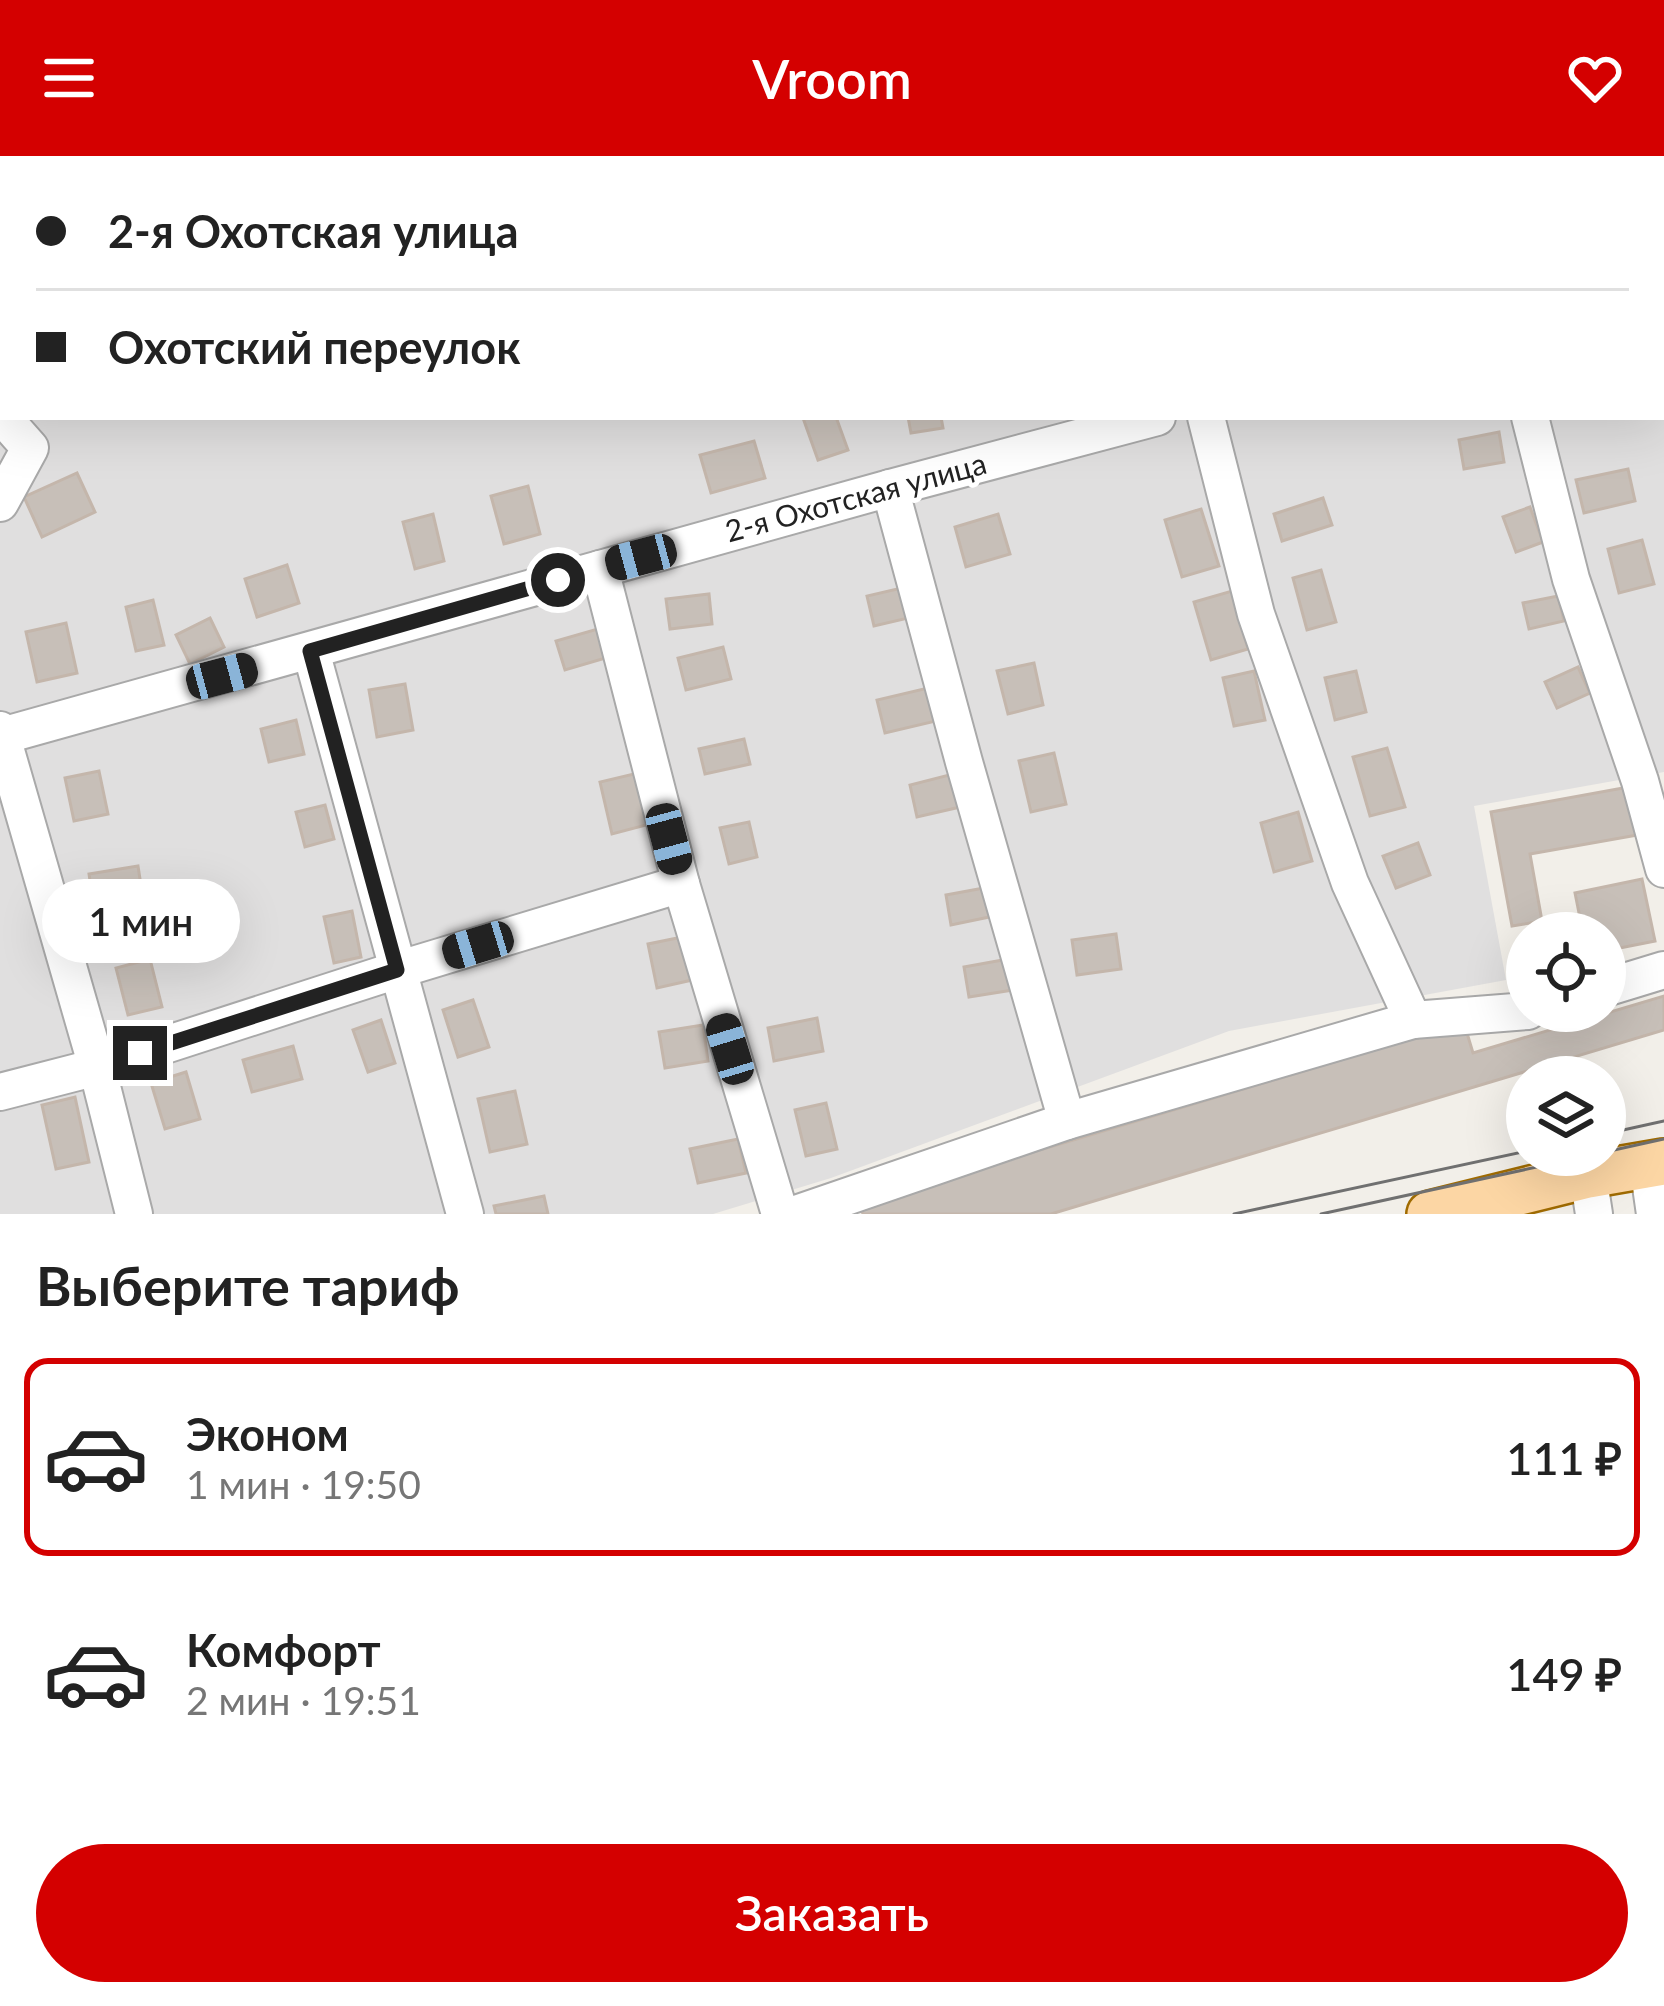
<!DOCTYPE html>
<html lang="ru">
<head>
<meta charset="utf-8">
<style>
	body { margin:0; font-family:Lato,sans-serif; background:#f6f6f6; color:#222; height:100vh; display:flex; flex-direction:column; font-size:45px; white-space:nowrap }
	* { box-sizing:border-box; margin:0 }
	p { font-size:39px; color:#767676 }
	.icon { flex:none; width:66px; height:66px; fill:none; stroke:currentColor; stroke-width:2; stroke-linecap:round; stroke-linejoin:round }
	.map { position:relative; height:1058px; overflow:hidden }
	.panel { display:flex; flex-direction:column; background:#fff; flex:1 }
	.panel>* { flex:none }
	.top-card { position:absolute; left:0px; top:0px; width:1665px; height:264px; box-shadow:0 12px 48px #0002; display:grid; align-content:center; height:264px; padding:0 36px; background:#fff }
	.buttons { position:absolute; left:1506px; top:756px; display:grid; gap:24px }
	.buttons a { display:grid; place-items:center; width:120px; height:120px; border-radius:50%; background:#fff; box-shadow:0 12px 48px #0002; font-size:60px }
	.end { position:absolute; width:54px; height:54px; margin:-27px; border:15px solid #222; background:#fff; box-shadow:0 0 0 6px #fff }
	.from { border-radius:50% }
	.bubble { position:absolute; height:84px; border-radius:42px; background:#fff; box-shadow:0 12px 48px #0002; font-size:39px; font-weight:600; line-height:84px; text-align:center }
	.car { position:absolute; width:36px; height:72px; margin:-36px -18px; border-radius:15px; box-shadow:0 0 9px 3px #0007; background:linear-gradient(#222 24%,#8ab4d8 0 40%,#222 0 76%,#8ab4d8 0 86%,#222 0) }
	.top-card b { display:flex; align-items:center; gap:42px; height:114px; font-size:45px }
	.top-card b+b { border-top:3px solid #e0e0e0 }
	.top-card i { width:30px; height:30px; background:#222 }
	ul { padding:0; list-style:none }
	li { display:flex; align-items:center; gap:36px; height:198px; margin:0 24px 18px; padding:0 12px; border:6px solid transparent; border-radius:24px }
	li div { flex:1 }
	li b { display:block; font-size:45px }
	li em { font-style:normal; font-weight:600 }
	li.current { border-color:#d40000 }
	li>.icon { width:108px; height:108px; stroke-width:1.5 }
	h2 { padding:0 36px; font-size:54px; line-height:144px }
	.action { display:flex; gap:24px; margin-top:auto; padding:24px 36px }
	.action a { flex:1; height:138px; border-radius:72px; background:#d40000; color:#fff; font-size:48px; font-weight:600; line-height:138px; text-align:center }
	header { display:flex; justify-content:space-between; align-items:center; height:156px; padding:0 36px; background:#d40000; color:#fff; font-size:54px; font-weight:600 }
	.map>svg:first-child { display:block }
	.residential { fill:#e0dfdf; fill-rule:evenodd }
	.building { fill:#c7bfb8; stroke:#c4b6ab; stroke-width:3 }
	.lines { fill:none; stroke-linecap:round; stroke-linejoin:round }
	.minor-casing { stroke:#a9a9a9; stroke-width:40 }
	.major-casing { stroke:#a06b00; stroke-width:50 }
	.minor { stroke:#fff; stroke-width:36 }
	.major { stroke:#fcd6a4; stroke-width:45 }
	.tram { stroke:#707070; stroke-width:3 }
	.route { stroke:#222; stroke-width:15 }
	.labels { text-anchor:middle; stroke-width:10; stroke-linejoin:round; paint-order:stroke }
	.street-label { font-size:30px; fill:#222; stroke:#fff }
</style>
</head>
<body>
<header><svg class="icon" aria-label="menu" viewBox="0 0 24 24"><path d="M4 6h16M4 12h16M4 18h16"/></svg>Vroom<svg class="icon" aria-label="heart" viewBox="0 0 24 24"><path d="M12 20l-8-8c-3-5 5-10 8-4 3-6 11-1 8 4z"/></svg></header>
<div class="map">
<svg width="1664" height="1058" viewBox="0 0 1664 1058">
	<rect width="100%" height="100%" fill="#f2efe9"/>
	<path class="residential" d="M0 0H1664V616L1474 650 1506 824 1229 875 831 1022 713 1058H0ZM3 3H1662V261H3Z"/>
	<g class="building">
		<polygon points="836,261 848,294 818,304 803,262"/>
		<polygon points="908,261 941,261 943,272 911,277"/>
		<polygon points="1499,276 1504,306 1464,313 1459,284"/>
		<polygon points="754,285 765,322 711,337 700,299"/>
		<polygon points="1628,313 1635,345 1584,357 1576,324"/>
		<polygon points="77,317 95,356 42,381 24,341"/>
		<polygon points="528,330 540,378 504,388 491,340"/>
		<polygon points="1323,342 1332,369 1282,385 1274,358"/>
		<polygon points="1530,351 1543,386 1516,396 1503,361"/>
		<polygon points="1201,353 1219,410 1182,421 1165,364"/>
		<polygon points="433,358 444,405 415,413 403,366"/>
		<polygon points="998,358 1010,398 966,411 955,371"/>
		<polygon points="1642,384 1654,428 1619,437 1608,393"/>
		<polygon points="287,409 299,447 257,461 245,423"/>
		<polygon points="1321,414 1336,466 1307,474 1293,422"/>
		<polygon points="910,430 917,460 874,470 867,440"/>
		<polygon points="1232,435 1248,493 1211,504 1194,446"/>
		<polygon points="709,438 712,468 670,473 666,443"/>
		<polygon points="1558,440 1564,465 1529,473 1523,447"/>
		<polygon points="153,444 164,489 136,495 126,451"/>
		<polygon points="210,462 224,491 190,508 176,479"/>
		<polygon points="66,467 77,517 37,526 26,476"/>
		<polygon points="601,472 609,501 565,514 556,485"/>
		<polygon points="723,491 731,523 686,534 678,502"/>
		<polygon points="1034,507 1043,549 1008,558 997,515"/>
		<polygon points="1578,511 1590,537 1557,552 1545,526"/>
		<polygon points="1254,515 1265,564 1234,570 1223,522"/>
		<polygon points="1356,515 1366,556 1335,564 1325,522"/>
		<polygon points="405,528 413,574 377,581 369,534"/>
		<polygon points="928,532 936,565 885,577 877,544"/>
		<polygon points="296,564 304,598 269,606 261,573"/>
		<polygon points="744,583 750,608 705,618 699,593"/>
		<polygon points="1387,592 1405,651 1370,660 1353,601"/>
		<polygon points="1054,597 1066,648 1031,656 1019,605"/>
		<polygon points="99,615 108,658 74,665 65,622"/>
		<polygon points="638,617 650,668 612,678 600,626"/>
		<polygon points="953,618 960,651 917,661 910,629"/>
		<polygon points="1634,630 1643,678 1530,698 1542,765 1512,770 1491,656"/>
		<polygon points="325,649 334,683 305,691 296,656"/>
		<polygon points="1298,656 1312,705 1274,716 1261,667"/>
		<polygon points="749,666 757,701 729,708 720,672"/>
		<polygon points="1418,687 1430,719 1396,732 1383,700"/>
		<polygon points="138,710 144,749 95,757 89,718"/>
		<polygon points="1642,723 1655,785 1605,795 1605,777 1583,777 1575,737"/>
		<polygon points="989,731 994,760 951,769 946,739"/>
		<polygon points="352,755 361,801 334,807 324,761"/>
		<polygon points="1116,778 1121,813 1077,819 1072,784"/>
		<polygon points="682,781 692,824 657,832 648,788"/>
		<polygon points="150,803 162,851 128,859 116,812"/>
		<polygon points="1008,803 1013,834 969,841 964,811"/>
		<polygon points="1664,840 1664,874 1051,1058 863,1058 860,1048 1464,867 1473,897"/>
		<polygon points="473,844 489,891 458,901 443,854"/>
		<polygon points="817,862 823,895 774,905 768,872"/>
		<polygon points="381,864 395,907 368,916 353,874"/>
		<polygon points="703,869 708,905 665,912 659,876"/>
		<polygon points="293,890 302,923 252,936 243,904"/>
		<polygon points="186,916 200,963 165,973 151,927"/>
		<polygon points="515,935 527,988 490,996 478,943"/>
		<polygon points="75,941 89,1006 56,1013 42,949"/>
		<polygon points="826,947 837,993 806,1000 795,954"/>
		<polygon points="738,983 746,1017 698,1027 690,993"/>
		<polygon points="544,1040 548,1058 496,1058 494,1050"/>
	</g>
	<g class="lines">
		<defs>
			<g id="minor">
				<polyline points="533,3 538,0"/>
				<polyline points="0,71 3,71"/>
				<polyline points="1662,122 1664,121"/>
				<polyline points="0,258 30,292 0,347"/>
				<polyline points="1530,261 1571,423 1640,625 1664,713"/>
				<polyline points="600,413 681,728"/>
				<polyline points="311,495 465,1058"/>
				<polyline points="0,574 97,911 134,1058"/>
				<polyline points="2,580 890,332 1157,261"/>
				<polyline points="1605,832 1664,814"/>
				<polyline points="1413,864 1528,855"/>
				<polyline points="0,936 97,911 397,814 681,728 780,1058"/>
				<polyline points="1067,965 1413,864 1350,727 1256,458 1206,261"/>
				<polyline points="1648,1009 1655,1058"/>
				<polyline points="1588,1019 1594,1058"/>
				<polyline points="796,1058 1067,965 964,606 890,332"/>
			</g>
			<polyline id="major" points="1430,1058 1588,1019 1664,1006"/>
		</defs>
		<use href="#minor" class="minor-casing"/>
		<use href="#major" class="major-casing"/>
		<use href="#minor" class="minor"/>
		<use href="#major" class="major"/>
		<g class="tram">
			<polyline points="1605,978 1664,965"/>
			<polyline points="1605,996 1664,983"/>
			<polyline points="1234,1058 1527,995"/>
			<polyline points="1321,1058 1592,999"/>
		</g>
	</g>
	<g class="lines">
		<polyline class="route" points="140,897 397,814 310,495 558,424"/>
	</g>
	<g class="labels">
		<g class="street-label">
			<text transform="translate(856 342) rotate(-15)" y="10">2-я Охотская улица</text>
		</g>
	</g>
</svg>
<div class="buttons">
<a><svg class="icon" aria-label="locate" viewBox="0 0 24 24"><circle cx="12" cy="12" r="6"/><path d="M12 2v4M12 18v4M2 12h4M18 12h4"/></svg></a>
<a><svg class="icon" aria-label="layers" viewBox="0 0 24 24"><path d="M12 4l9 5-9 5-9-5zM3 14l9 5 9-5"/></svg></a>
</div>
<i class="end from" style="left:558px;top:424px"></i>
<i class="end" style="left:140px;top:897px"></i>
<div class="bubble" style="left:42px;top:723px;width:198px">1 мин</div>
<i class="car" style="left:641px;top:401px;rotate:255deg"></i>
<i class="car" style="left:222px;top:520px;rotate:75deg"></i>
<i class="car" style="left:669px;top:683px;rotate:165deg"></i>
<i class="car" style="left:478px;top:789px;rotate:253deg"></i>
<i class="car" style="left:730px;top:893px;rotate:343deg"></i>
<div class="top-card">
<b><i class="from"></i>2-я Охотская улица</b>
<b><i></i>Охотский переулок</b>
</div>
</div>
<section class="panel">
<h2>Выберите тариф</h2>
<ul>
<li class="current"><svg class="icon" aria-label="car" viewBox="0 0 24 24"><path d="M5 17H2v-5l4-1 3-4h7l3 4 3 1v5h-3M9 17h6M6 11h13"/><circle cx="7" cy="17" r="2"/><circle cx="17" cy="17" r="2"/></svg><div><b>Эконом</b><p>1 мин · 19:50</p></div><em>111 ₽</em></li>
<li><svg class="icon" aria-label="car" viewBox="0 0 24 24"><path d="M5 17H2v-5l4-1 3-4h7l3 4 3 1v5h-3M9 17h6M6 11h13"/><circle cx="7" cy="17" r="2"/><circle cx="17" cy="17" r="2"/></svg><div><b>Комфорт</b><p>2 мин · 19:51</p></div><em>149 ₽</em></li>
</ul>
<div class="action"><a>Заказать</a></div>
</section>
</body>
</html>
